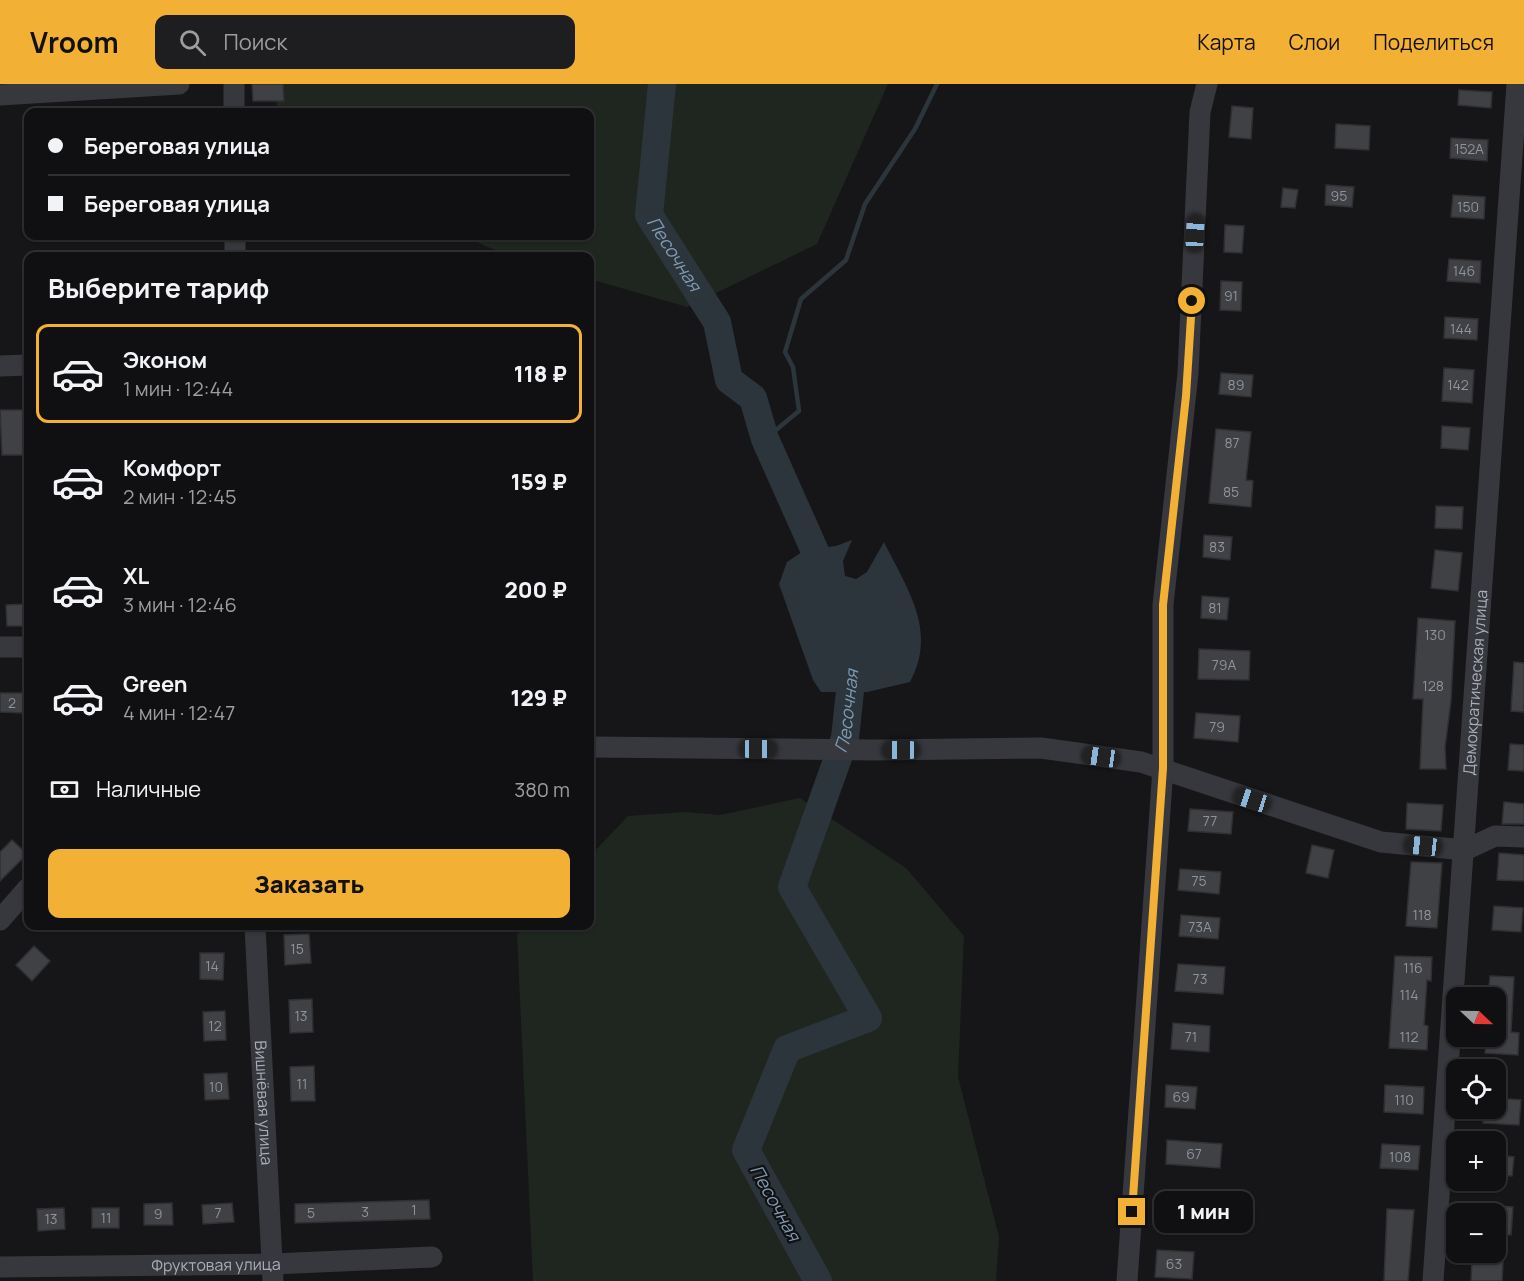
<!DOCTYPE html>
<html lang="ru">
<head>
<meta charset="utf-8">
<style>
	body { margin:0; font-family:Manrope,sans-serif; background:#1e1e20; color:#f1f3f6; height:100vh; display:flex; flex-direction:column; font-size:22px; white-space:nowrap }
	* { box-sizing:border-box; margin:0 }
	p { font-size:20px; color:#9c9d9f }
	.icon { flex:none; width:33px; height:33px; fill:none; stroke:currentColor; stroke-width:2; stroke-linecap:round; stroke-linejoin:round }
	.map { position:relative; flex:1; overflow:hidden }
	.panel { position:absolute; left:24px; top:168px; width:570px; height:678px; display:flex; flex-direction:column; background:#101012; border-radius:12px; box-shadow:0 2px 4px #0004,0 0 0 2px #303032 }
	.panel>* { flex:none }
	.hud { position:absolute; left:24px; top:24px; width:570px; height:132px; border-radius:12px; box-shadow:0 2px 4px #0004,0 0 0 2px #303032; display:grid; align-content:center; height:132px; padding:0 24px; background:#101012 }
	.needle { width:39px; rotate:112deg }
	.buttons { position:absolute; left:1446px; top:903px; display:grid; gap:12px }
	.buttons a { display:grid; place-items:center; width:60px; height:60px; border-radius:12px; background:#101012; box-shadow:0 2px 4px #0004,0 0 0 2px #303032; font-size:30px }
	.end { position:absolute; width:27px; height:27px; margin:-14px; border:8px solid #f2b134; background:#111; box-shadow:0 0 0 3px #111 }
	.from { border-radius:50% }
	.bubble { position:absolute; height:42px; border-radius:12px; background:#101012; box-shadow:0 2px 4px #0004,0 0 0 2px #303032; font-size:20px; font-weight:800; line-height:42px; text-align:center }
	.car { position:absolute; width:18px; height:36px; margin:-18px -9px; border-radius:8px; box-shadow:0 0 4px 2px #0007; background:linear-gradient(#222 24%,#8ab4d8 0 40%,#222 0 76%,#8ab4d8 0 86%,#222 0) }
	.hud b { display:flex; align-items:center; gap:21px; height:57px; font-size:22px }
	.hud b+b { border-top:2px solid #303032 }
	.hud i { width:15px; height:15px; background:#f1f3f6 }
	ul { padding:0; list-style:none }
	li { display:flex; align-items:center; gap:18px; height:99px; margin:0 12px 9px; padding:0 12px; border:3px solid transparent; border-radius:12px }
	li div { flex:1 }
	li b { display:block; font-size:22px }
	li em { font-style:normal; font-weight:800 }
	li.current { border-color:#f2b134 }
	li>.icon { width:54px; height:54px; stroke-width:1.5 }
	h2 { padding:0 24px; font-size:27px; line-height:72px }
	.pay { display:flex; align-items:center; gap:15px; height:66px; padding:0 24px; font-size:22px }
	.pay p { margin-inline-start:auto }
	.action { display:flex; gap:12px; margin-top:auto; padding:12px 24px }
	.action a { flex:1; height:69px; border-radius:12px; background:#f2b134; color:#111; font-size:24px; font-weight:800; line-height:69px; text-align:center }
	header { display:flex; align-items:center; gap:36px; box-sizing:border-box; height:84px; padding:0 30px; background:#f2b134; color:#111 }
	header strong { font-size:28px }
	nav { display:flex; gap:33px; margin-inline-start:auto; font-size:21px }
	.search { width:420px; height:54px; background:#1e1e20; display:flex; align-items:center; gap:15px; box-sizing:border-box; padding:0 21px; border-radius:12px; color:#9c9d9f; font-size:22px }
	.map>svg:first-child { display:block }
	.green { fill:#1e261f }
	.water { fill:#2c353c }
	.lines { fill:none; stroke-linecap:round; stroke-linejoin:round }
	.stream { stroke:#2c353c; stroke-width:4.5 }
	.river { stroke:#2c353c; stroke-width:28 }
	.building { fill:#404145; stroke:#303034; stroke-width:1.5 }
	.minor { stroke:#37383d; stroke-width:21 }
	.route { stroke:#f2b134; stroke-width:8 }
	.labels { text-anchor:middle; stroke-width:4.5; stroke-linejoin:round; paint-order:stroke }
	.number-label { font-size:14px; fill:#8e929b }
	.street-label { font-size:16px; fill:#a8adb8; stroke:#111113 }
	.water-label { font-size:18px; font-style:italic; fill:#7f9bb3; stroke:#111113 }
</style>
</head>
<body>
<header>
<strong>Vroom</strong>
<div class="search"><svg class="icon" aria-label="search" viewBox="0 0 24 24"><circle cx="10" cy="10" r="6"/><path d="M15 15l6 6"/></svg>Поиск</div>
<nav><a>Карта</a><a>Слои</a><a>Поделиться</a></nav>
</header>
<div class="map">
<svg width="1524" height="1197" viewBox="0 0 1524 1197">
	<rect width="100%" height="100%" fill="#161618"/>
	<g class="green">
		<path d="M269 0H888L817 160 687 223 590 195V172C543 172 507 178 467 152H590V28H280Z"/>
		<polygon points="800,714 906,784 964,852 958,993 999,1153 996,1197 533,1197 517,850 526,842 590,842 590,772 628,732 685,728 720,731"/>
	</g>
	<path class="water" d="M852 456 843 477 845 492 856 495 867 488 884 458C907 505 938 547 910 598L867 608H821L813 596 779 500 787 478 805 466 836 462Z"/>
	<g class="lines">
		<polyline class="stream" points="765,355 799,327 793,283 785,268 801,215 846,176 865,120 915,45 937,0"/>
		<g class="river">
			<path id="s1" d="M662 0 649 131 717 238 729 296 753 314 765 355 830 501"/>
			<path id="s2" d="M818 1197 746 1066 787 965 868 934 792 803 845 654 854 570"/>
		</g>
	</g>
	<g class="building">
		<polygon points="252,0 283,0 284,17 253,17"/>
		<polygon points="1459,6 1492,8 1491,24 1458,21"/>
		<polygon points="1232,22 1253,24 1251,55 1229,53"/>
		<polygon points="1336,40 1370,42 1369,66 1335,64"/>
		<polygon points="1451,54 1488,56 1487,77 1450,74"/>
		<polygon points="1326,101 1354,103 1352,123 1325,121"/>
		<polygon points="1283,104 1298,106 1295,124 1281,123"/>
		<polygon points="1453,111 1485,113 1484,135 1451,133"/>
		<polygon points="1225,141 1244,142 1242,169 1224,168"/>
		<polygon points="1449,175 1481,177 1480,199 1447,197"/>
		<polygon points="1221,197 1242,198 1241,227 1220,226"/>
		<polygon points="1445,233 1478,235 1477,256 1444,254"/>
		<polygon points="1444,284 1474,286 1472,319 1442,317"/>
		<polygon points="1221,289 1253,291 1251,313 1219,310"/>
		<polygon points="0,326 28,326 28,371 2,371"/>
		<polygon points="1442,342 1470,344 1468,366 1441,364"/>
		<polygon points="1216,345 1251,348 1246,396 1253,397 1251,423 1209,419"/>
		<polygon points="1436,422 1463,423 1462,445 1435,444"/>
		<polygon points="1204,451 1232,453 1230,476 1203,473"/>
		<polygon points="1435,466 1462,469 1458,507 1431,504"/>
		<polygon points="1202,512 1229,514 1227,536 1201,534"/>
		<polygon points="28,520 28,542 7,542 6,521"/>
		<polygon points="1418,534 1455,537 1451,617 1445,663 1446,685 1420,685 1423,615 1413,615"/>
		<polygon points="1199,565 1250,567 1249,596 1198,595"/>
		<polygon points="1514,578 1524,579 1524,628 1511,627"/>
		<polygon points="0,609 24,609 24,629 0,628"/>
		<polygon points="1196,629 1240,632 1238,658 1194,654"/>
		<polygon points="1510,660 1524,661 1524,687 1508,686"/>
		<polygon points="1504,718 1524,720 1524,740 1502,740"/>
		<polygon points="1407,719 1443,721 1441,747 1406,745"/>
		<polygon points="1190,725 1233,728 1231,750 1188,747"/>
		<polygon points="12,756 27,770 0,797 0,768"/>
		<polygon points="1312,761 1334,766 1328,794 1306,789"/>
		<polygon points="1499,769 1524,771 1524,797 1497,796"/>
		<polygon points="1411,778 1442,779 1437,844 1406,842"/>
		<polygon points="1180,785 1221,788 1219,810 1178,806"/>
		<polygon points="1494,822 1523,824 1521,848 1492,846"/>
		<polygon points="1181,831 1220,834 1218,855 1179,852"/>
		<polygon points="309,850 311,879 285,881 284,851"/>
		<polygon points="34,862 50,877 32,897 16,881"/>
		<polygon points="200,869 224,869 223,896 200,895"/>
		<polygon points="1395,872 1432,873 1431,897 1427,896 1424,941 1428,942 1427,966 1389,964"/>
		<polygon points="1178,880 1225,883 1223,910 1175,907"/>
		<polygon points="1490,892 1514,893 1511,948 1519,949 1518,971 1485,969 1487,952 1496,952 1496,914 1488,914"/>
		<polygon points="312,915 313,948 290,949 289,916"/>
		<polygon points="225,927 226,956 204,957 203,928"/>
		<polygon points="1173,939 1210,942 1209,968 1171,965"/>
		<polygon points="314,982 315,1017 291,1017 290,983"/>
		<polygon points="227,989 229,1015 205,1016 204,990"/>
		<polygon points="1166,1001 1197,1003 1195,1025 1165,1023"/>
		<polygon points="1385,1001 1424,1003 1423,1030 1384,1028"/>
		<polygon points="1496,1014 1521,1016 1519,1041 1483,1039 1484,1024 1496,1024"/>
		<polygon points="1167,1056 1222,1060 1220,1084 1166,1080"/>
		<polygon points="1382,1060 1420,1062 1418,1086 1380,1084"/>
		<polygon points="1496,1071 1514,1073 1512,1092 1496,1091"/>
		<polygon points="1164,1111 1202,1114 1200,1138 1162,1135"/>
		<polygon points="429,1116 430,1135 295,1139 295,1120"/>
		<polygon points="172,1119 173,1141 144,1141 144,1120"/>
		<polygon points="232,1119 234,1138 203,1140 202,1121"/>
		<polygon points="1496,1122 1513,1123 1511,1151 1496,1150"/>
		<polygon points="64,1124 65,1145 38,1147 37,1125"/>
		<rect x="92" y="1124" width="27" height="20"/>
		<polygon points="1387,1125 1414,1126 1408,1197 1384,1197"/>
		<polygon points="1157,1166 1194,1168 1192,1195 1155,1193"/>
		<polygon points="1472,1176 1503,1178 1502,1197 1471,1197"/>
	</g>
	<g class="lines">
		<g class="minor">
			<polyline points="234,0 234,28"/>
			<polyline points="0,11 179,0"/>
			<polyline points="235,152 235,172"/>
			<polyline points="0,282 28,281"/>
			<polyline points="0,563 28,563"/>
			<polyline points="590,663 877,666 1041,664 1141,678 1381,758 1465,766 1495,752 1524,753"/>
			<polyline points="0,836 28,804"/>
			<path id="s3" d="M255 842 273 1197"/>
			<path id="s4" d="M0 1183 273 1180 432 1173"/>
			<polyline points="1127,1197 1163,684 1163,521 1188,289 1200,28 1207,0"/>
			<path id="s5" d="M1433 1197 1517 0"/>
		</g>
	</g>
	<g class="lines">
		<polyline class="route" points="1132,1128 1163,684 1163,521 1186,312 1192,217"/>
	</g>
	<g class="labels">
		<g class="number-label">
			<text x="1469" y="70">152А</text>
			<text x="1339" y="117">95</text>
			<text x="1468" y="128">150</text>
			<text x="1464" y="192">146</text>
			<text x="1231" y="217">91</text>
			<text x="1461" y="250">144</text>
			<text x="1236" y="306">89</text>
			<text x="1458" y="306">142</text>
			<text x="1232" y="364">87</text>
			<text x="1231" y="413">85</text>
			<text x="1217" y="468">83</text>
			<text x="1215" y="529">81</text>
			<text x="1435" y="556">130</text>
			<text x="1224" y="586">79А</text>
			<text x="1433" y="607">128</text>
			<text x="12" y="624">2</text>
			<text x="1217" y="648">79</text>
			<text x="1210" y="742">77</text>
			<text x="1199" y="802">75</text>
			<text x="1422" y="836">118</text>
			<text x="1200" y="848">73А</text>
			<text x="297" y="870">15</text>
			<text x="212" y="887">14</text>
			<text x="1413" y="889">116</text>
			<text x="1200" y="900">73</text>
			<text x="1409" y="916">114</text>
			<text x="301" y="937">13</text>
			<text x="215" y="947">12</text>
			<text x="1191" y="958">71</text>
			<text x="1409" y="958">112</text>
			<text x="302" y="1005">11</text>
			<text x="216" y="1008">10</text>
			<text x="1181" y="1018">69</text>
			<text x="1404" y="1021">110</text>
			<text x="1194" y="1075">67</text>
			<text x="1400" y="1078">108</text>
			<text x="414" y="1131">1</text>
			<text x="365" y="1133">3</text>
			<text x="218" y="1134">7</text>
			<text x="311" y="1134">5</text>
			<text x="158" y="1135">9</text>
			<text x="106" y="1139">11</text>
			<text x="51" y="1140">13</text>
			<text x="1174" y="1185">63</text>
		</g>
		<g class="street-label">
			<text dy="6" stroke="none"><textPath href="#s5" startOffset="600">Демократическая улица</textPath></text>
			<text dy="6" stroke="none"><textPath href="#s3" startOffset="177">Вишнёвая улица</textPath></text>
			<text dy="6" stroke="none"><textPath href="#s4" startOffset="216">Фруктовая улица</textPath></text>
		</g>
		<g class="water-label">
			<text dy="6" stroke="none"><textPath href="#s1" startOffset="178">Песочная</textPath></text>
			<text dy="6" stroke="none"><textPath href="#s2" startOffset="682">Песочная</textPath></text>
			<text transform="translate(775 1119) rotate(61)" y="6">Песочная</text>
		</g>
	</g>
</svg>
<div class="buttons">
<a><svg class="needle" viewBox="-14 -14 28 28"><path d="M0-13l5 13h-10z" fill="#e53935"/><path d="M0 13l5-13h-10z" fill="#9c9d9f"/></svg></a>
<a><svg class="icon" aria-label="locate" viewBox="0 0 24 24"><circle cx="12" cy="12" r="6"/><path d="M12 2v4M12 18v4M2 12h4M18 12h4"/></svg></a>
<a>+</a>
<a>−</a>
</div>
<i class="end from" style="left:1192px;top:217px"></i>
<i class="end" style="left:1132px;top:1128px"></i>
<div class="bubble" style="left:1154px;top:1107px;width:99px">1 мин</div>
<i class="car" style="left:1195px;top:149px;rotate:3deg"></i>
<i class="car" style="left:758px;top:665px;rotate:90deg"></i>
<i class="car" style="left:901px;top:666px;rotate:270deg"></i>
<i class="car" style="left:1101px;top:673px;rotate:278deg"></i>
<i class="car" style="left:1252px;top:716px;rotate:288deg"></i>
<i class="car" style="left:1423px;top:762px;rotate:276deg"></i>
<div class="hud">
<b><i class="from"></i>Береговая улица</b>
<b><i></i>Береговая улица</b>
</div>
<section class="panel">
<h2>Выберите тариф</h2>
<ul>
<li class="current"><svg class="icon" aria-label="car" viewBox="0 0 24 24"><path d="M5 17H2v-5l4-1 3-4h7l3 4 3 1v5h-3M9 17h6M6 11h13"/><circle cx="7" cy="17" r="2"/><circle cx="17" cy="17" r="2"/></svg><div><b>Эконом</b><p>1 мин · 12:44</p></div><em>118 ₽</em></li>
<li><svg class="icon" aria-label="car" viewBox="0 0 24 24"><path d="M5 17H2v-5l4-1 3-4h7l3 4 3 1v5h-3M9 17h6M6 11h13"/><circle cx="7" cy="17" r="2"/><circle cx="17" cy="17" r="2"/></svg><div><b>Комфорт</b><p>2 мин · 12:45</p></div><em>159 ₽</em></li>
<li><svg class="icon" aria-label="car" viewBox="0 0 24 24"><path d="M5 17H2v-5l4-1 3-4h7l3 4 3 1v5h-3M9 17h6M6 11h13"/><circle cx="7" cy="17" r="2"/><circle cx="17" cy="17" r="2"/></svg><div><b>XL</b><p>3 мин · 12:46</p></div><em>200 ₽</em></li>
<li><svg class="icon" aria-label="car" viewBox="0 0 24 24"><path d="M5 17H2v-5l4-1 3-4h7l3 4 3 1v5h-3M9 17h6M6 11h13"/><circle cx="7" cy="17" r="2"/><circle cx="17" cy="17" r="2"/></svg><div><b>Green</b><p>4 мин · 12:47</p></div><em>129 ₽</em></li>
</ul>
<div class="pay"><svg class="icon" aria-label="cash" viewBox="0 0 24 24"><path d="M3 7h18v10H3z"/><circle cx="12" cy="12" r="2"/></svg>Наличные<p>380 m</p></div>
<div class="action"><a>Заказать</a></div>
</section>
</div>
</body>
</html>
